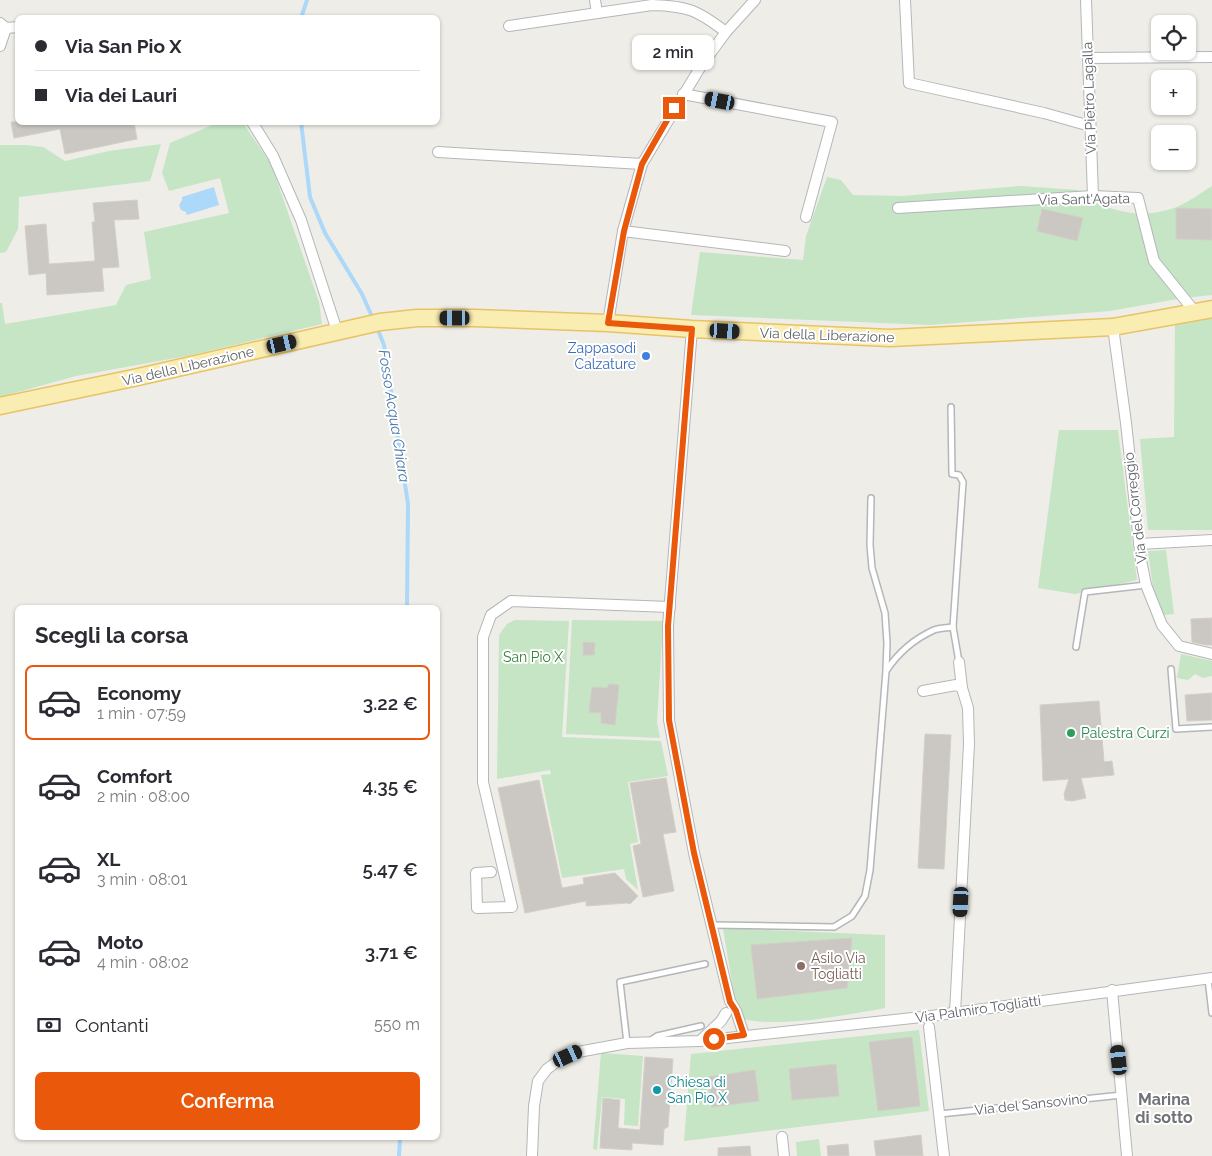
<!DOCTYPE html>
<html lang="it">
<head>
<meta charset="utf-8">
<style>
	body { margin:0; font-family:Raleway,sans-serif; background:#f2f2f3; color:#2b2b33; height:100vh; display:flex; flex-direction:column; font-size:19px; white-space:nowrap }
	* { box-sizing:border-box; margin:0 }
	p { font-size:16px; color:#7c7c81 }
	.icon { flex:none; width:28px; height:28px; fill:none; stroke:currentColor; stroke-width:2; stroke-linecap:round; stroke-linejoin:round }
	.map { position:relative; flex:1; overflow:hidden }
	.panel { position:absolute; left:15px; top:605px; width:425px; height:535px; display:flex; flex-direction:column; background:#fff; border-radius:8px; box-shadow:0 1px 4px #0004 }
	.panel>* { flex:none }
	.guide { position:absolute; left:15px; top:15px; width:425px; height:110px; border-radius:8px; box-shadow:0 1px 4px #0004; display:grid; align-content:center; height:110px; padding:0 20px; background:#fff }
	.tools { position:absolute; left:1151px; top:15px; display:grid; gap:10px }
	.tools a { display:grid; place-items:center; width:45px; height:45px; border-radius:8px; background:#fff; box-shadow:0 1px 4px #0004; font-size:25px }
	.end { position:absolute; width:22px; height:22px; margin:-11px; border:6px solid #ea580c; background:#fff; box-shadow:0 0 0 2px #fff }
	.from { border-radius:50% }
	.bubble { position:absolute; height:35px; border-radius:8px; background:#fff; box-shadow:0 1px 4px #0004; font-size:16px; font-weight:600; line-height:35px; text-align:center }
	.car { position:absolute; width:15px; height:30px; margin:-15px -8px; border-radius:6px; box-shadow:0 0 4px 1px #0007; background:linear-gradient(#222 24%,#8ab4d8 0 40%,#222 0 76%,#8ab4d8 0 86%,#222 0) }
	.guide b { display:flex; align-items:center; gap:18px; height:48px; font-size:19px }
	.guide b+b { border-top:1px solid #e1e1e2 }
	.guide i { width:12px; height:12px; background:#2b2b33 }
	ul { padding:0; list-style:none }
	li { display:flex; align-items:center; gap:15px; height:75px; margin:0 10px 8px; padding:0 10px; border:2px solid transparent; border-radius:8px }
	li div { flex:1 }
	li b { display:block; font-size:19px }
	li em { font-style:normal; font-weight:600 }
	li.current { border-color:#ea580c }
	li>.icon { width:45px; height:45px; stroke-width:1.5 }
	h2 { padding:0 20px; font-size:22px; line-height:60px }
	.pay { display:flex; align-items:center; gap:12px; height:55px; padding:0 20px; font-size:19px }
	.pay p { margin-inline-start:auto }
	.action { display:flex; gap:10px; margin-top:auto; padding:10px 20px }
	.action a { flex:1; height:58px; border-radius:8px; background:#ea580c; color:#fff; font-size:20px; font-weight:600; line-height:58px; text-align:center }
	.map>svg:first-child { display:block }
	.green { fill:#c5e5c5 }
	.water { fill:#acd8f9 }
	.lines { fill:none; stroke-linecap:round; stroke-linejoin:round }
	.stream { stroke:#acd8f9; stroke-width:4 }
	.building { fill:#cbc8c4; stroke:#d4cfc5 }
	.lane-casing { stroke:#b4b6ba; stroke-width:8 }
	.street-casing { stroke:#b4b6ba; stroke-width:12 }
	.primary-casing { stroke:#e8c366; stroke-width:19 }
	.lane { stroke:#fff; stroke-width:5 }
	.street { stroke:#fff; stroke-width:10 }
	.primary { stroke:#faedb1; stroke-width:16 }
	.route { stroke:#ea580c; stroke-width:6 }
	.shop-dot { fill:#3f7fe0; stroke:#fff; stroke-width:2 }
	.leisure-dot { fill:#2e9e5b; stroke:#fff; stroke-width:2 }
	.education-dot { fill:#8d6e63; stroke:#fff; stroke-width:2 }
	.culture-dot { fill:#0f9aa8; stroke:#fff; stroke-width:2 }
	.labels { text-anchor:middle; stroke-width:4; stroke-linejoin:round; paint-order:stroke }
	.street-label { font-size:14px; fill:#5e6166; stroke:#fff }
	.shop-label { font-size:14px; fill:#366cbe; stroke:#fff; text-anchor:end }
	.park-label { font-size:14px; fill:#3a803d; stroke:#fff }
	.leisure-label { font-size:14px; fill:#27864d; stroke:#fff; text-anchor:start }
	.education-label { font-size:14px; fill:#785e54; stroke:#fff; text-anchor:start }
	.culture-label { font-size:14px; fill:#0d838f; stroke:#fff; text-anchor:start }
	.water-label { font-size:15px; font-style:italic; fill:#4979ab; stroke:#fff }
	.quarter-label { font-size:16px; font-weight:bold; fill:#6f7378; stroke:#fff }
</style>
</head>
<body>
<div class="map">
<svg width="1212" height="1156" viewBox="0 0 1212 1156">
	<rect width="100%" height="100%" fill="#efede7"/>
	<g class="green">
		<polygon points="217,123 243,123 271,164 319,302 322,324 187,356 76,376 0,397 0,303 2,303 5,324 116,305 126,285 151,279 144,232 229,213 220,178 169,191 162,173 170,143"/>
		<polygon points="161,144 150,181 19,197 18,229 6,252 0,253 0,145 25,145 43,147 65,161 109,151"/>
		<path d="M827 177 841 180 853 195 902 196 1020 186 1078 190 1079 197C1112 209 1135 220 1171 209 1185 205 1199 194 1212 186V295L1183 298 1110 311 930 325 691 315 700 252 803 260 806 236Z"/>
		<polygon points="1212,316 1212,530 1148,530 1140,439 1174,437 1175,322"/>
		<polygon points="1059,430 1118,430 1137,580 1075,594 1038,588"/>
		<polygon points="1166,550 1174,614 1164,615 1153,588 1148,551"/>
		<polygon points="515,620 569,621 562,737 661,741 668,776 628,782 638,842 630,844 638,890 626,879 624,869 562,878 541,775 551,774 550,770 497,779 499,635 507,624"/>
		<polygon points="572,620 663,621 657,722 660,738 566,734"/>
		<polygon points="1181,654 1212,661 1212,676 1203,678 1195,674 1188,680 1177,678"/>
		<path d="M723 928 885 935V1008C845 1015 782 1028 743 1019L735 1001Z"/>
		<polygon points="919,1030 929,1111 684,1141 691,1054"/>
		<polygon points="601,1053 643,1056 638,1126 624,1125 625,1099 602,1097 597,1150 593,1149"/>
		<polygon points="819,1139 821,1156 797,1156 796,1142"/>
	</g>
	<polygon class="water" points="214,187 219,205 187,215 186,212 181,210 179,205 182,200 182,197"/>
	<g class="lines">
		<g class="stream">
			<polyline points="301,18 307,0"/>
			<polyline points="301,122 310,197 325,233 362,294 373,319"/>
			<polyline points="377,328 384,345 408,504 407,608"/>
			<polyline points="399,1156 400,1138"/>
		</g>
	</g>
	<g class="building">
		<polygon points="11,122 134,122 137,139 65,154 60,129 14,138"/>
		<polygon points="137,200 139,219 114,220 119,267 102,268 104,291 47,295 46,273 29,275 25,226 46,224 49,264 95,261 92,222 95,222 93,203"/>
		<polygon points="1176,208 1212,209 1212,240 1176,239"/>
		<polygon points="1042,209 1083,218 1077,241 1037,231"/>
		<polygon points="1212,618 1212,645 1206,645 1192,642 1191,619"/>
		<polygon points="583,642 595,643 594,655 583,655"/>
		<polygon points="609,684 619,685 615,725 601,723 601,713 589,712 592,687 607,688"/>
		<polygon points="1212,693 1212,720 1187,721 1185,695"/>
		<polygon points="1099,701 1104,762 1112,761 1114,775 1081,778 1086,798 1072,801 1065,800 1064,794 1069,779 1043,781 1040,705"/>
		<polygon points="925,734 951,735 944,869 918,868"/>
		<polygon points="666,778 676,832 663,834 674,891 643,897 633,846 641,844 630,783"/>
		<polygon points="539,780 562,888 584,884 583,878 615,873 638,896 630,904 627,903 586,906 586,901 525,913 498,788"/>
		<polygon points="852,938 847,988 757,999 751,945"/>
		<polygon points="912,1037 920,1106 878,1111 869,1042"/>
		<polygon points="645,1057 673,1059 668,1127 664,1129 663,1145 632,1143 632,1150 600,1148 603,1098 620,1100 618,1128 640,1130"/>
		<polygon points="836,1064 839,1096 792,1100 789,1069"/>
		<polygon points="755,1070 759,1101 712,1107 708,1077"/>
		<polygon points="921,1135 923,1156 876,1156 874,1141"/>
		<polygon points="848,1144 849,1156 828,1156 827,1146"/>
		<polygon points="750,1146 751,1156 718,1156 718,1148"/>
	</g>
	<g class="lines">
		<defs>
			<g id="lane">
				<polyline points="951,407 952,474 959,475 963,482 953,627 959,662"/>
				<polyline points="871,498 870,545 872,568 885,613 887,643 886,670"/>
				<polyline points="1076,647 1085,592 1146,585"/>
				<polyline points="1171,669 1176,729 1212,727"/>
				<path d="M712 925 834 927 852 916 865 896 870 870 886 671C898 653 914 639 934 630 939 628 947 628 953 627"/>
				<polyline points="1208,979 1212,1013"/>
				<polyline points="651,1040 657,1036 701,1026"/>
				<polyline points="627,1043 620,982 705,964"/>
				<polyline points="940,1114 1122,1095"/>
			</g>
			<g id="street">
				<polyline points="595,0 597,13"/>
				<polyline points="905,0 909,83 1044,113 1090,126"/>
				<polyline points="1086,0 1093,196"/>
				<polyline points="0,23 6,28 18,27"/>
				<path d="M509 26 652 5C688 6 697 10 726 32"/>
				<polyline points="0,46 6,28"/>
				<polyline points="1088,58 1212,57"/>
				<polyline points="683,94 832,122 806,217"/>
				<polyline points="252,122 273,156 301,220 337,331"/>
				<polyline points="438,152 642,164"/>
				<polyline points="898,208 1093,196 1138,198 1154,261 1195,312"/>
				<polyline points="623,231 785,251"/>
				<polyline points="608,323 623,231 642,164 701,66 726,32 755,0"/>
				<polyline points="1113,327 1126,423 1141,560 1146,585 1162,625 1179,646 1212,654"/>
				<polyline points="692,329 668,626 669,720 694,853 730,1001 736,1011 744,1035"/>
				<polyline points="1139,544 1212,540"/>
				<polyline points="959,662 962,688"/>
				<polyline points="923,691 956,685 962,688 968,708 969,744 955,1013"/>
				<polyline points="491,872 476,873 477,908 512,907 483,782 483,637 491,615 511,601 670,607"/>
				<polyline points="1112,990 1127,1156"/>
				<polyline points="929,1027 944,1156"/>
				<polyline points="701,1040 721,1021 726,1013"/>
				<polyline points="782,1137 784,1156"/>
				<polyline points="532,1156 534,1106 538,1081 547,1069 558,1061 578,1052 627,1043 700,1041 931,1016 1212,978"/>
			</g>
			<polyline id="primary" points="0,406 138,377 380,322 417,318 474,318 608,323 692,329 890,338 1113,327 1212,309"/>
		</defs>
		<use href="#lane" class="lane-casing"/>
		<use href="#street" class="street-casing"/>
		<use href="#primary" class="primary-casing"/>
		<use href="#lane" class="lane"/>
		<use href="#street" class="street"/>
		<use href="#primary" class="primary"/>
	</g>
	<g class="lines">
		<polyline class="route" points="674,108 642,164 624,231 608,323 692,329 668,626 669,720 694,853 730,1002 736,1011 744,1035 714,1039"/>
	</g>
	<circle class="shop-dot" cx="646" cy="356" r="5"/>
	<circle class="leisure-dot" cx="1071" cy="733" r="5"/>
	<circle class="education-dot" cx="801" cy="966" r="5"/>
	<circle class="culture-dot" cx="657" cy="1090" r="5"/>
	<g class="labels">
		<g class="street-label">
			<text transform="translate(1089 98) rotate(-92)" y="5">Via Pietro Lagalla</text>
			<text transform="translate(1084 199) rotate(-1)" y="5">Via Sant'Agata</text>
			<text transform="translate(827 335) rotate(2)" y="5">Via della Liberazione</text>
			<text transform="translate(188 366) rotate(-13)" y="5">Via della Liberazione</text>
			<text transform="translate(1135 508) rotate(-97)" y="5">Via del Correggio</text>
			<text transform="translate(978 1009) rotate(-8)" y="5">Via Palmiro Togliatti</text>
			<text transform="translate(1031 1104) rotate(-6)" y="5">Via del Sansovino</text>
		</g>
		<g class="shop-label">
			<text x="636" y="353">Zappasodi<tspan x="636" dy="16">Calzature</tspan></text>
		</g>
		<g class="park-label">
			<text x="533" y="662">San Pio X</text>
		</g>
		<g class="leisure-label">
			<text x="1081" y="738">Palestra Curzi</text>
		</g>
		<g class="education-label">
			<text x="811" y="963">Asilo Via<tspan x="811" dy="16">Togliatti</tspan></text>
		</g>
		<g class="culture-label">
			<text x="667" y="1087">Chiesa di<tspan x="667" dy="16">San Pio X</tspan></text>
		</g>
		<g class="water-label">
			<text transform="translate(394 416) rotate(81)" y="5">Fosso Acqua Chiara</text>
		</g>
		<g class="quarter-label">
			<text x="1164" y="1105">Marina<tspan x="1164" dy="18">di sotto</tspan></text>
		</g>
	</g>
</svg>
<div class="tools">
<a><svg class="icon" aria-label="locate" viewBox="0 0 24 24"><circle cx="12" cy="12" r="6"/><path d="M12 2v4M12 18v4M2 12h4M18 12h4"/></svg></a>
<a>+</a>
<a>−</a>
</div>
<i class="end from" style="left:714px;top:1039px"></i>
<i class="end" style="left:674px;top:108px"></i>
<div class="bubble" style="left:632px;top:35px;width:82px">2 min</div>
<i class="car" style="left:720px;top:101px;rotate:281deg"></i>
<i class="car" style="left:455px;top:318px;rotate:270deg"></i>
<i class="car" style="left:725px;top:331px;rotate:93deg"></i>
<i class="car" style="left:282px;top:344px;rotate:77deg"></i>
<i class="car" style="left:961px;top:902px;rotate:183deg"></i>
<i class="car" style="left:568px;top:1056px;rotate:65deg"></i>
<i class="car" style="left:1119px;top:1060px;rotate:354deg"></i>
<div class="guide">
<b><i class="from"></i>Via San Pio X</b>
<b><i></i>Via dei Lauri</b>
</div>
<section class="panel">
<h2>Scegli la corsa</h2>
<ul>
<li class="current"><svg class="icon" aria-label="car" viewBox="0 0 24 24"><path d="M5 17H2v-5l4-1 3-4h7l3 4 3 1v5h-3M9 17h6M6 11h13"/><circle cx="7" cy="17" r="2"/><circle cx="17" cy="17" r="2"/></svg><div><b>Economy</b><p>1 min · 07:59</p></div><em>3.22 €</em></li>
<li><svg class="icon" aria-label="car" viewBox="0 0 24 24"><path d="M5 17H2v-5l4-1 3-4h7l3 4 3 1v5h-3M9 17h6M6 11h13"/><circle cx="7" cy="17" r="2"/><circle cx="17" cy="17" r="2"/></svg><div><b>Comfort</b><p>2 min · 08:00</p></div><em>4.35 €</em></li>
<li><svg class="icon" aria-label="car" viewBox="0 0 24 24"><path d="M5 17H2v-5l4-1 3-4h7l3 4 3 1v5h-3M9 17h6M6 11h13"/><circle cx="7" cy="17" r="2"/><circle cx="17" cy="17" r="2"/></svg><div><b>XL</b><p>3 min · 08:01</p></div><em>5.47 €</em></li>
<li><svg class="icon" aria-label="car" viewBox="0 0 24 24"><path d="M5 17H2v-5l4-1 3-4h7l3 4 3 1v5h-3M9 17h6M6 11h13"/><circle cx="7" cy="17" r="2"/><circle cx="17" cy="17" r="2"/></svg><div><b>Moto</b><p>4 min · 08:02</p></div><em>3.71 €</em></li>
</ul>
<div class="pay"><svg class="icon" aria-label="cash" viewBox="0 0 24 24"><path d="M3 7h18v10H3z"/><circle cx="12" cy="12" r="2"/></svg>Contanti<p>550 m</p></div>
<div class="action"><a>Conferma</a></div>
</section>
</div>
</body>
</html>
